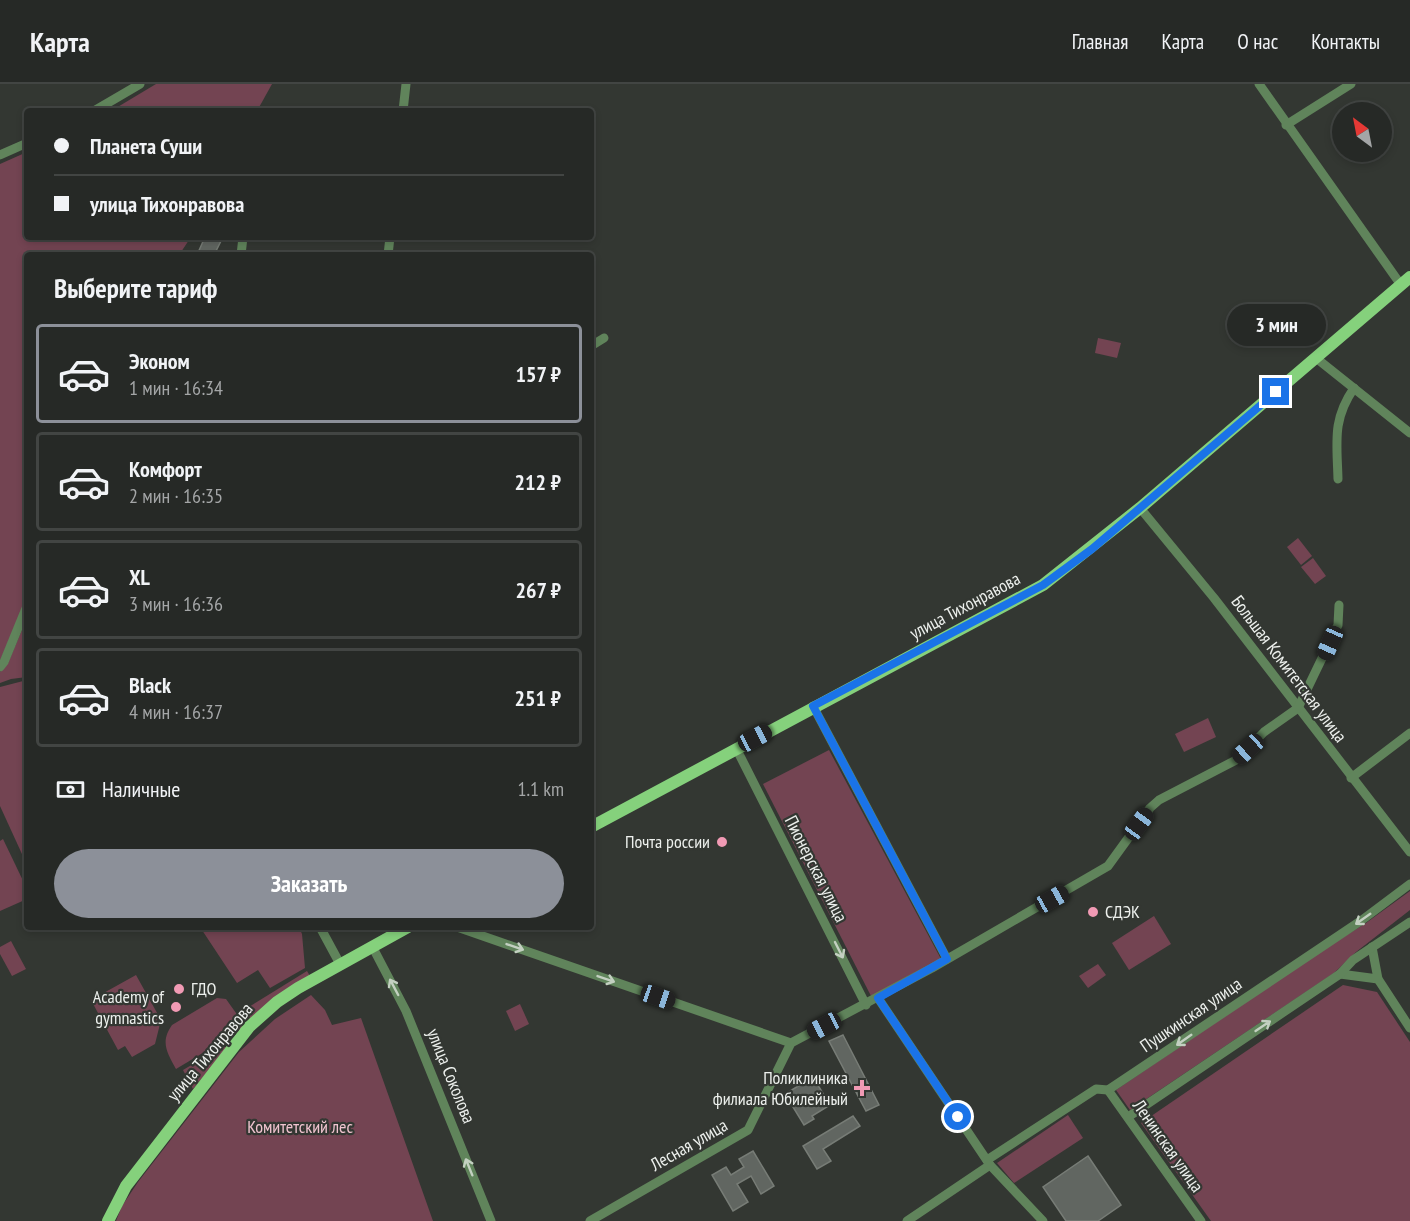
<!DOCTYPE html>
<html lang="ru">
<head>
<meta charset="utf-8">
<style>
	body { margin:0; font-family:"PT Sans Narrow",sans-serif; background:#323532; color:#f1f3f6; height:100vh; display:flex; flex-direction:column; font-size:22px; white-space:nowrap }
	* { box-sizing:border-box; margin:0 }
	p { font-size:20px; color:#a4a6a7 }
	.icon { flex:none; width:33px; height:33px; fill:none; stroke:currentColor; stroke-width:2; stroke-linecap:round; stroke-linejoin:round }
	.map { position:relative; flex:1; overflow:hidden }
	.side { position:absolute; left:24px; top:168px; width:570px; height:678px; display:flex; flex-direction:column; background:#262926; border-radius:6px; box-shadow:0 3px 9px #0003,0 0 0 2px #424543 }
	.side>* { flex:none }
	.guide { position:absolute; left:24px; top:24px; width:570px; height:132px; border-radius:6px; box-shadow:0 3px 9px #0003,0 0 0 2px #424543; display:grid; align-content:center; height:132px; padding:0 30px; background:#262926 }
	.needle { width:39px; rotate:328deg }
	.controls { position:absolute; left:1332px; top:18px; display:grid; gap:12px }
	.controls a { display:grid; place-items:center; width:60px; height:60px; border-radius:50%; background:#262926; box-shadow:0 3px 9px #0003,0 0 0 2px #424543; font-size:30px }
	.end { position:absolute; width:27px; height:27px; margin:-14px; border:8px solid #1a73e8; background:#fff; box-shadow:0 0 0 3px #fff }
	.from { border-radius:50% }
	.bubble { position:absolute; height:42px; border-radius:21px; background:#262926; box-shadow:0 3px 9px #0003,0 0 0 2px #424543; font-size:20px; font-weight:700; line-height:42px; text-align:center }
	.car { position:absolute; width:18px; height:36px; margin:-18px -9px; border-radius:8px; box-shadow:0 0 4px 2px #0007; background:linear-gradient(#222 24%,#8ab4d8 0 40%,#222 0 76%,#8ab4d8 0 86%,#222 0) }
	.guide b { display:flex; align-items:center; gap:21px; height:57px; font-size:22px }
	.guide b+b { border-top:2px solid #424543 }
	.guide i { width:15px; height:15px; background:#f1f3f6 }
	ul { padding:0; list-style:none }
	li { display:flex; align-items:center; gap:18px; height:99px; margin:0 12px 9px; padding:0 18px; border:3px solid #424543; border-radius:6px }
	li div { flex:1 }
	li b { display:block; font-size:22px }
	li em { font-style:normal; font-weight:700 }
	li.current { border-color:#8c9099 }
	li>.icon { width:54px; height:54px; stroke-width:1.5 }
	h2 { padding:0 30px; font-size:27px; line-height:72px }
	.pay { display:flex; align-items:center; gap:15px; height:66px; padding:0 30px; font-size:22px }
	.pay p { margin-inline-start:auto }
	.action { display:flex; gap:12px; margin-top:auto; padding:12px 30px }
	.action a { flex:1; height:69px; border-radius:36px; background:#8c9099; color:#fff; font-size:24px; font-weight:700; line-height:69px; text-align:center }
	header { display:flex; align-items:center; gap:36px; box-sizing:border-box; height:84px; padding:0 30px; background:#262926; border-bottom:2px solid #424543 }
	header strong { font-size:28px }
	nav { display:flex; gap:33px; margin-inline-start:auto; font-size:21px }
	.map>svg:first-child { display:block }
	.green { fill:#734452 }
	.building { fill:#616661; stroke:#777c76; stroke-width:1.5 }
	.lines { fill:none; stroke-linecap:round; stroke-linejoin:round }
	.minor { stroke:#60845b; stroke-width:9 }
	.major { stroke:#85d17c; stroke-width:12 }
	.oneway { stroke:#c3d0c1 }
	.route { stroke:#1a73e8; stroke-width:8 }
	.poi-dot { fill:#f19ab4; stroke:#333732; stroke-width:2 }
	.labels { text-anchor:middle; stroke-width:4.5; stroke-linejoin:round; paint-order:stroke }
	.street-label { font-size:18px; fill:#edf0ed; stroke:#333732 }
	.poi-label { font-size:18px; fill:#edf0ed; stroke:#333732; text-anchor:end }
	.park-label { font-size:18px; fill:#f1c4d0; stroke:#333732 }
</style>
</head>
<body>
<header>
<strong>Карта</strong>
<nav><a>Главная</a><a>Карта</a><a>О нас</a><a>Контакты</a></nav>
</header>
<div class="map">
<svg width="1410" height="1137" viewBox="0 0 1410 1137">
	<rect width="100%" height="100%" fill="#333732"/>
	<g class="green">
		<polygon points="156,0 272,0 257,27 111,27"/>
		<polygon points="27,68 27,153 191,153 179,171 27,171 27,513 0,577 0,80"/>
		<polygon points="1098,254 1121,259 1117,274 1095,269"/>
		<polygon points="1298,454 1312,472 1301,481 1287,463"/>
		<polygon points="1313,474 1326,492 1315,500 1301,483"/>
		<polygon points="27,534 27,593 11,595 0,599 0,588 8,579"/>
		<polygon points="27,596 27,781 0,722 0,603"/>
		<polygon points="1208,634 1216,653 1184,668 1175,650"/>
		<polygon points="829,666 941,875 871,912 763,700"/>
		<polygon points="3,755 27,805 27,815 0,827 0,757"/>
		<polygon points="1410,807 1410,826 1356,868 1334,889 1130,1026 1116,1006 1318,869 1366,839"/>
		<polygon points="1154,832 1171,860 1129,886 1112,859"/>
		<polygon points="200,843 299,843 302,850 305,884 270,904 258,886 237,899"/>
		<polygon points="11,857 26,885 12,892 0,870 0,863"/>
		<polygon points="1098,880 1106,891 1088,904 1079,892"/>
		<polygon points="307,887 310,892 251,936 244,926"/>
		<polygon points="136,891 161,936 155,960 132,973 125,962 118,966 91,916"/>
		<polygon points="1343,901 1377,908 1410,958 1410,1137 1211,1137 1141,1039"/>
		<polygon points="311,911 325,926 332,941 361,934 433,1137 116,1137 122,1122 138,1098 239,968 275,935"/>
		<path d="M217 914 226 915 246 943 176 985C167 968 160 958 172 941Z"/>
		<polygon points="520,920 529,940 515,947 506,927"/>
		<polygon points="222,963 228,963 193,1005 183,986"/>
		<polygon points="1068,1031 1083,1054 1014,1099 997,1079"/>
	</g>
	<g class="building">
		<polygon points="205,153 223,153 214,171 197,171"/>
		<polygon points="843,951 879,1021 866,1027 829,957"/>
		<polygon points="813,993 830,1021 812,1032 814,1035 804,1041 785,1010"/>
		<polygon points="853,1032 860,1042 823,1065 831,1077 817,1085 803,1062"/>
		<polygon points="753,1067 774,1102 761,1110 751,1092 737,1100 748,1118 733,1127 712,1091 726,1083 731,1091 744,1083 739,1075"/>
		<polygon points="1088,1072 1121,1121 1098,1137 1066,1137 1043,1103"/>
	</g>
	<g class="lines">
		<g class="minor">
			<polyline points="1259,0 1401,201"/>
			<polyline points="94,27 140,0"/>
			<polyline points="403,27 406,0"/>
			<polyline points="1286,41 1351,0"/>
			<polyline points="0,71 27,59"/>
			<polyline points="241,171 243,153"/>
			<polyline points="388,171 390,153"/>
			<polyline points="591,262 604,254"/>
			<polyline points="1316,274 1410,349"/>
			<path d="M1338 395C1337 358 1332 336 1354 304"/>
			<polyline points="1140,424 1214,514 1410,768"/>
			<polyline points="0,583 4,578 27,522"/>
			<polyline points="813,622 947,875"/>
			<polyline points="736,664 866,921"/>
			<polyline points="1351,694 1410,649"/>
			<polyline points="320,843 340,880"/>
			<polyline points="457,843 791,959"/>
			<polyline points="372,862 406,927 491,1137"/>
			<polyline points="1372,863 1378,895 1410,944"/>
			<polyline points="1340,890 1378,895"/>
			<polyline points="878,914 990,1081 1043,1137"/>
			<polyline points="1108,1006 1201,1137"/>
			<polyline points="1128,1033 1340,890 1353,876 1410,838"/>
			<polyline points="987,1076 1096,1005 1108,1006 1362,836 1410,800"/>
			<polyline points="590,1137 748,1046 791,959 932,884 1108,782 1150,724 1159,716 1238,675 1264,648 1298,624 1338,541 1339,521"/>
			<polyline points="907,1137 990,1081"/>
		</g>
		<g class="major">
			<polyline points="591,743 1043,501 1140,424 1410,193"/>
			<polyline points="108,1137 126,1102 249,943 277,918 298,904 408,843"/>
		</g>
	</g>
	<defs><path id="oneway-shaft" d="M-6 0H5M1.5-3L5.5 0L1.5 3" fill="none" stroke-width="1.6" stroke-linecap="round" stroke-linejoin="round" transform="scale(1.5)"/></defs>
	<g class="oneway">
		<use href="#oneway-shaft" transform="translate(1363 835) rotate(145)"/>
		<use href="#oneway-shaft" transform="translate(515 863) rotate(19)"/>
		<use href="#oneway-shaft" transform="translate(839 866) rotate(63)"/>
		<use href="#oneway-shaft" transform="translate(606 895) rotate(19)"/>
		<use href="#oneway-shaft" transform="translate(394 903) rotate(-118)"/>
		<use href="#oneway-shaft" transform="translate(1263 942) rotate(-34)"/>
		<use href="#oneway-shaft" transform="translate(1184 956) rotate(145)"/>
		<use href="#oneway-shaft" transform="translate(469 1083) rotate(-112)"/>
	</g>
	<g class="lines">
		<polyline class="route" points="958,1033 878,914 947,875 813,622 1043,501 1092,465 1276,308"/>
	</g>
	<g class="poi-dot">
		<circle cx="722" cy="758" r="6"/>
		<circle cx="1093" cy="828" r="6"/>
		<circle cx="179" cy="905" r="6"/>
		<circle cx="176" cy="923" r="6"/>
		<path d="M859 995h6v6h6v6h-6v6h-6v-6h-6v-6h6z"/>
	</g>
	<g class="labels">
		<g class="street-label">
			<text transform="translate(965 522) rotate(-28)" y="6">улица Тихонравова</text>
			<text transform="translate(1289 585) rotate(53)" y="6">Большая Комитетская улица</text>
			<text transform="translate(816 785) rotate(63)" y="6">Пионерская улица</text>
			<text transform="translate(1191 931) rotate(-34)" y="6">Пушкинская улица</text>
			<text transform="translate(210 968) rotate(-50)" y="6">улица Тихонравова</text>
			<text transform="translate(451 992) rotate(68)" y="6">улица Соколова</text>
			<text transform="translate(689 1061) rotate(-30)" y="6">Лесная улица</text>
			<text transform="translate(1168 1062) rotate(55)" y="6">Ленинская улица</text>
		</g>
		<g class="poi-label">
			<text x="710" y="764">Почта россии</text>
			<text x="1105" y="834" text-anchor="start">СДЭК</text>
			<text x="191" y="911" text-anchor="start">ГДО</text>
			<text x="164" y="919">Academy of<tspan x="164" dy="21">gymnastics</tspan></text>
			<text x="848" y="1000">Поликлиника<tspan x="848" dy="21">филиала Юбилейный</tspan></text>
		</g>
		<g class="park-label">
			<text x="300" y="1049">Комитетский лес</text>
		</g>
	</g>
</svg>
<div class="controls">
<a><svg class="needle" viewBox="-14 -14 28 28"><path d="M0-13l5 13h-10z" fill="#e53935"/><path d="M0 13l5-13h-10z" fill="#a4a6a7"/></svg></a>
</div>
<i class="end from" style="left:958px;top:1033px"></i>
<i class="end" style="left:1276px;top:308px"></i>
<div class="bubble" style="left:1227px;top:220px;width:99px">3 мин</div>
<i class="car" style="left:1330px;top:559px;rotate:204deg"></i>
<i class="car" style="left:755px;top:654px;rotate:62deg"></i>
<i class="car" style="left:1248px;top:665px;rotate:228deg"></i>
<i class="car" style="left:1139px;top:740px;rotate:36deg"></i>
<i class="car" style="left:1052px;top:815px;rotate:61deg"></i>
<i class="car" style="left:658px;top:913px;rotate:109deg"></i>
<i class="car" style="left:824px;top:942px;rotate:242deg"></i>
<div class="guide">
<b><i class="from"></i>Планета Суши</b>
<b><i></i>улица Тихонравова</b>
</div>
<section class="side">
<h2>Выберите тариф</h2>
<ul>
<li class="current"><svg class="icon" aria-label="car" viewBox="0 0 24 24"><path d="M5 17H2v-5l4-1 3-4h7l3 4 3 1v5h-3M9 17h6M6 11h13"/><circle cx="7" cy="17" r="2"/><circle cx="17" cy="17" r="2"/></svg><div><b>Эконом</b><p>1 мин · 16:34</p></div><em>157 ₽</em></li>
<li><svg class="icon" aria-label="car" viewBox="0 0 24 24"><path d="M5 17H2v-5l4-1 3-4h7l3 4 3 1v5h-3M9 17h6M6 11h13"/><circle cx="7" cy="17" r="2"/><circle cx="17" cy="17" r="2"/></svg><div><b>Комфорт</b><p>2 мин · 16:35</p></div><em>212 ₽</em></li>
<li><svg class="icon" aria-label="car" viewBox="0 0 24 24"><path d="M5 17H2v-5l4-1 3-4h7l3 4 3 1v5h-3M9 17h6M6 11h13"/><circle cx="7" cy="17" r="2"/><circle cx="17" cy="17" r="2"/></svg><div><b>XL</b><p>3 мин · 16:36</p></div><em>267 ₽</em></li>
<li><svg class="icon" aria-label="car" viewBox="0 0 24 24"><path d="M5 17H2v-5l4-1 3-4h7l3 4 3 1v5h-3M9 17h6M6 11h13"/><circle cx="7" cy="17" r="2"/><circle cx="17" cy="17" r="2"/></svg><div><b>Black</b><p>4 мин · 16:37</p></div><em>251 ₽</em></li>
</ul>
<div class="pay"><svg class="icon" aria-label="cash" viewBox="0 0 24 24"><path d="M3 7h18v10H3z"/><circle cx="12" cy="12" r="2"/></svg>Наличные<p>1.1 km</p></div>
<div class="action"><a>Заказать</a></div>
</section>
</div>
</body>
</html>
